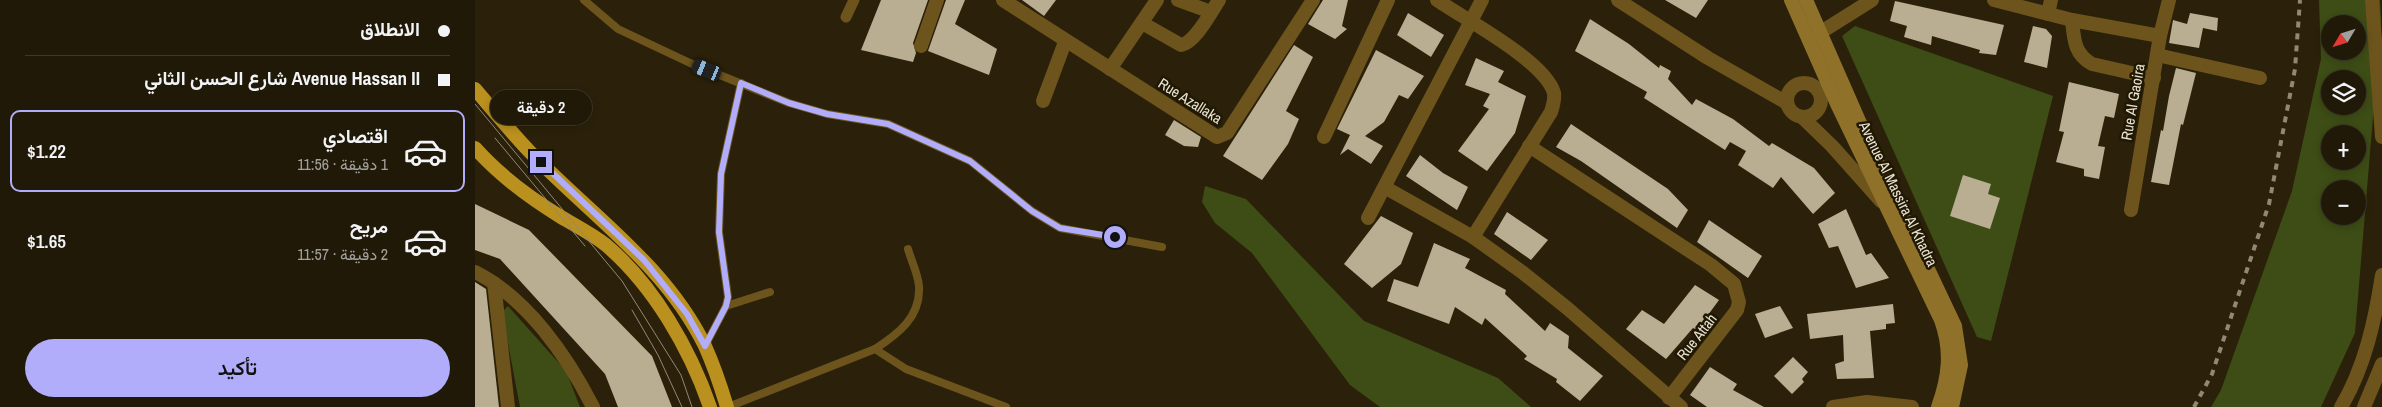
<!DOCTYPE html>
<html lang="ar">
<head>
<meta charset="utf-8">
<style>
	body { margin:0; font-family:"Archivo Narrow",Vazirmatn,sans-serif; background:#282212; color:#f1f3f6; direction:rtl; height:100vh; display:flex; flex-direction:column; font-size:19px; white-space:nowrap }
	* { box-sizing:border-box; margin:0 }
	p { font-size:16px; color:#a2a09c }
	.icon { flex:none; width:28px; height:28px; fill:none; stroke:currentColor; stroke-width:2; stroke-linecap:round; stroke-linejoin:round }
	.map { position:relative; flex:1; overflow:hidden; direction:ltr }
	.panel { display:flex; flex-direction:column; background:#201908; width:475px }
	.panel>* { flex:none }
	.banner { display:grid; align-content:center; height:110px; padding:0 25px; background:#201908 }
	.needle { width:32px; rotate:232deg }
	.buttons { position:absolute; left:1846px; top:15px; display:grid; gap:10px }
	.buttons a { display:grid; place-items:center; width:45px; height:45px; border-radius:50%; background:#201908; box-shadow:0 2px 8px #0003,0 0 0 1px #3d3829; font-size:25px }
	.end { position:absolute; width:22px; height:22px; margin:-11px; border:6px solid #b1adfa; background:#111; box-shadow:0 0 0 2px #111 }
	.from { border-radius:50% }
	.bubble { position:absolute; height:35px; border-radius:18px; background:#201908; box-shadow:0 2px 8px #0003,0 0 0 1px #3d3829; font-size:16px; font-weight:600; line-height:35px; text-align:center; direction:rtl }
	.car { position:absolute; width:15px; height:30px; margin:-15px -8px; border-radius:6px; box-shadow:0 0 4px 1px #0007; background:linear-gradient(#222 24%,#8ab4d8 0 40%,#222 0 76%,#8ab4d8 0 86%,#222 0) }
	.banner b { display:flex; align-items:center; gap:18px; height:48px; font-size:19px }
	.banner b+b { border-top:1px solid #3d3829 }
	.banner i { width:12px; height:12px; background:#f1f3f6 }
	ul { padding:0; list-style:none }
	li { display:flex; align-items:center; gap:15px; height:82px; margin:0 10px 8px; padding:0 15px; border:2px solid transparent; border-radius:10px }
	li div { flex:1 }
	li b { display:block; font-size:19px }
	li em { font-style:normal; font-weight:600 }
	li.on { border-color:#b1adfa }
	li>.icon { width:45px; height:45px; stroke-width:1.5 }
	.cta { display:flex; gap:10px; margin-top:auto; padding:10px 25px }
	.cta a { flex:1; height:58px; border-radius:30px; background:#b1adfa; color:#111; font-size:20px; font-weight:600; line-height:58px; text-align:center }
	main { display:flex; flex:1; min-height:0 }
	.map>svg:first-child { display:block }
	.green { fill:#3d4d15; fill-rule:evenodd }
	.building { fill:#b9ad92 }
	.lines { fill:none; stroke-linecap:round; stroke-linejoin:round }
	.service { stroke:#6c541c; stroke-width:8 }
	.pedestrian { stroke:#6c541c; stroke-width:11 }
	.minor { stroke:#6c541c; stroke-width:14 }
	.tertiary { stroke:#6c541c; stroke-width:14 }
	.secondary { stroke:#8f712a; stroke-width:14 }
	.trunk { stroke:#ba901e; stroke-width:14 }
	.tram { stroke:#918976; stroke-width:1 }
	.rail { stroke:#918976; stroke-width:4; stroke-dasharray:6 6; stroke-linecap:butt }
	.route { stroke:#b1adfa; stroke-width:6 }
	.labels { text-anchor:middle; stroke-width:5; stroke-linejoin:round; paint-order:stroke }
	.street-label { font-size:15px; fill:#e8e2d4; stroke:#211802 }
</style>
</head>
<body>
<main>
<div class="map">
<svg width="1907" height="407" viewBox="0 0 1907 407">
	<rect width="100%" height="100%" fill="#2b210a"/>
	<g class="green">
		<path d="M1844 0H1905L1906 21 1880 333 1846 407H1736L1746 390 1817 191 1846 59ZM1855 24H1882V51H1855ZM1855 79H1882V106H1855ZM1855 134H1882V161H1855ZM1855 189H1882V216H1855Z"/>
		<polygon points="1380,26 1578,96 1516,341 1502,337 1367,36"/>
		<polygon points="730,186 771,199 889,321 1023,378 1056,407 905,407 875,385 777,253 740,223 727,202"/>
		<polygon points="33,306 91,371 105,407 45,407 27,312"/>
	</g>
	<g class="building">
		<polygon points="406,0 453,0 438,43 441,53 438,62 386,50"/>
		<polygon points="471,0 490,0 480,24 522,49 514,75 453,51"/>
		<polygon points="547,0 581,0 569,16"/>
		<polygon points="848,0 873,0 867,26 872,29 860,39 833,24"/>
		<polygon points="1190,0 1233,0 1221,18"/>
		<polygon points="1420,1 1529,25 1521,55 1504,53 1505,50 1457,36 1456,45 1429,37 1432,26 1415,21"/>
		<polygon points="933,13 969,35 956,57 922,35"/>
		<polygon points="1715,13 1743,18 1742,31 1728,28 1724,48 1694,43 1698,20 1712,24"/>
		<polygon points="1115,19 1154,44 1184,68 1185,65 1196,71 1193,79 1217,105 1221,99 1258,119 1294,146 1297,143 1339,168 1360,193 1338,214 1306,177 1298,188 1263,165 1271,151 1255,142 1250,150 1169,98 1172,92 1100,51"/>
		<polygon points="1558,26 1571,29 1577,36 1572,68 1549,62"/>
		<polygon points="819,45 838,57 811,111 824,119 813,144 787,180 748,156"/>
		<polygon points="901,50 949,76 933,99 924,95 909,122 890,136 908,146 896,164 873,149 865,155 875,135 862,129"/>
		<polygon points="1001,58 1029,71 1023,82 1051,96 1040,133 1012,171 983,151 1014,109 1008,106 1015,94 990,85"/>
		<polygon points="1701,68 1721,73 1708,125 1706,124 1694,185 1676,182 1686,130 1688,131 1694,96"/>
		<polygon points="1594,82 1644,94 1639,118 1630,116 1623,146 1630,147 1624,179 1609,176 1609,169 1581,162 1589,132 1584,131"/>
		<polygon points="699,120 726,137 723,147 709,146 690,135"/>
		<polygon points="1096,124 1193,189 1213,210 1202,228 1106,161 1081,147"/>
		<polygon points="945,155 968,173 993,187 982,210 931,176"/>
		<polygon points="1488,175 1516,184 1513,194 1525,198 1515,229 1475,216"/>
		<polygon points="0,204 54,230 177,356 197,407 143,407 130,374 25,259 0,250"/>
		<polygon points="1371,209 1391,255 1396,253 1414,278 1381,288 1363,246 1354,248 1343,224"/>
		<polygon points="1032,212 1073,240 1056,260 1019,234"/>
		<polygon points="906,216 938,233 926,264 897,288 869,264"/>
		<polygon points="1234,220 1287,256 1273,278 1222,242"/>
		<polygon points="959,243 995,259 990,268 1031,290 1030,294 1070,331 1075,323 1094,336 1093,348 1128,376 1105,401 1081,382 1082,379 1049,359 1052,356 1010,318 1007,325 980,307 974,324 912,301 919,279 943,287"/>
		<polygon points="0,282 11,289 24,407 0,407"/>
		<polygon points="1220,285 1244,300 1222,330 1218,328 1191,359 1151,329 1167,310 1189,324"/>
		<polygon points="1418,304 1420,323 1411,324 1411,329 1395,331 1399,378 1362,379 1360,364 1369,361 1368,335 1335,339 1332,314"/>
		<polygon points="1305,306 1318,328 1290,338 1280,314"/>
		<polygon points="1318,357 1333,372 1327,379 1329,382 1317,394 1299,376"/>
		<polygon points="1235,367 1262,384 1258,390 1289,407 1232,407 1215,395"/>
	</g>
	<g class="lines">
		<g class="service">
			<polyline points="109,0 143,29 215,63 314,103 352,114 413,124 495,161 557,211 585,228 687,247"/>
			<polyline points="251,306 295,292"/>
			<polyline points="230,346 251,306 253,297 244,232 246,174 266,83"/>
			<polyline points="400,349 431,369 531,407"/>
			<path d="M253 407 400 349C423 334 446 317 444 286 443 274 436 260 433 249"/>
		</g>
		<polyline class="pedestrian" points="371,17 379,0"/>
		<g class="minor">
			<polyline points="528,0 742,137 752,133 838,0"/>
			<polyline points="703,0 736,12"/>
			<path d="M962 0C991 20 1070 61 1079 93 1080 100 1078 106 1076 112L998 237"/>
			<polyline points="1143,0 1233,58 1312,103"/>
			<polyline points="1519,0 1597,20 1685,36"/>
			<polyline points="1573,14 1576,0"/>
			<path d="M1597 20C1599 39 1599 54 1617 64L1679 78"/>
			<path d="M667 23 706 45C720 43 736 12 744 0"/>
			<polyline points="1335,39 1397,0"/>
			<polyline points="446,46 462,0"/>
			<polyline points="1682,55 1785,78"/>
			<polyline points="635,69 682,0"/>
			<circle cx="1329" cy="100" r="17"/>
			<polyline points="568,101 590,42"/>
			<polyline points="1328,118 1357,146 1406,201"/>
			<polyline points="849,137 913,0"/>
			<polyline points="1054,146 1236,265 1259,284 1264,302 1262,310 1194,398"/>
			<polyline points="911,188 998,237 1047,272 1092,308 1206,407"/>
			<polyline points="1656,210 1685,36 1694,0"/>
			<polyline points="893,218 1007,0"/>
			<path d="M0 272C52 298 92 356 118 407"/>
			<polyline points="19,283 33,407"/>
			<polyline points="1358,407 1392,402 1437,407"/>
		</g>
		<g class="tertiary">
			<polyline points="1897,0 1907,137"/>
			<path d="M1866 407C1890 367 1900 320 1907 275"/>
			<polyline points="1889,407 1907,364"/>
		</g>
		<g class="secondary">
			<path d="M1316 0 1362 104 1466 320C1477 351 1474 376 1463 407"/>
			<polyline points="1331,0 1399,155 1480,326 1486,365 1477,407"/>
		</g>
		<g class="trunk">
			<path d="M0 89C18 110 36 132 55 152 116 215 191 266 230 346 239 366 246 387 252 407"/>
			<path d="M0 148C24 175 55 198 86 217 101 226 117 234 131 245 179 286 215 349 235 407"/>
		</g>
		<g class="tram">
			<polyline points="0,104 147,281 206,375 217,407"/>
			<polyline points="20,138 110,246"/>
			<polyline points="157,310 183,355 207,407"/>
		</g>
		<polyline class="rail" points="1719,407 1737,374 1794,204 1820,69 1825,0"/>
	</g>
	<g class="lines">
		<polyline class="route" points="66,162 169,260 212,314 230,346 251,306 253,297 244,232 246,174 266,83 314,103 352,114 413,124 495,161 557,211 585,228 640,237"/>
	</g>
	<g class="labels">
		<g class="street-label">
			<text transform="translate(715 101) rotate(32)" y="5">Rue Azallaka</text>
			<text transform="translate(1658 102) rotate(-80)" y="5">Rue Al Gaoira</text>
			<text transform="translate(1423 194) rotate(64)" y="5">Avenue Al Massira Al Khadra</text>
			<text transform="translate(1222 337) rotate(-52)" y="5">Rue Attah</text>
		</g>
	</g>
</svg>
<div class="buttons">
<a><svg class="needle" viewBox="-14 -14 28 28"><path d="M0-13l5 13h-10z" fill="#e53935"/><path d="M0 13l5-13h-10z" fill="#a2a09c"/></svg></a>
<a><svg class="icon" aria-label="layers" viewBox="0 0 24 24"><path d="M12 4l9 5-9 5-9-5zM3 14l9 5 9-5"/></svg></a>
<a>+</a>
<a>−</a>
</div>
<i class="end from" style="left:640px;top:237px"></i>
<i class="end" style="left:66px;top:162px"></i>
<div class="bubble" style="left:15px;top:90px;width:102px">2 دقيقة</div>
<i class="car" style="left:232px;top:70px;rotate:292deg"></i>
</div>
<section class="panel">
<div class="banner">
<b><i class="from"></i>الانطلاق</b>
<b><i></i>Avenue Hassan II شارع الحسن الثاني</b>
</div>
<ul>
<li class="on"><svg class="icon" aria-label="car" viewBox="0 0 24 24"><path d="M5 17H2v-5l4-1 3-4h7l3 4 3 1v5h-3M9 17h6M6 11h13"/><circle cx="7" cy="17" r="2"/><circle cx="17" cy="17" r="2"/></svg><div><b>اقتصادي</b><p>1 دقيقة · 11:56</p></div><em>$1.22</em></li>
<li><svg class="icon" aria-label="car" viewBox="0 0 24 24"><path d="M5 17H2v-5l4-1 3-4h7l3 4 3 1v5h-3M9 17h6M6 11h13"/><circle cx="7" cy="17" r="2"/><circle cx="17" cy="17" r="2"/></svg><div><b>مريح</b><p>2 دقيقة · 11:57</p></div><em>$1.65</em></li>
</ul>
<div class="cta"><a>تأكيد</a></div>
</section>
</main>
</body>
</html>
